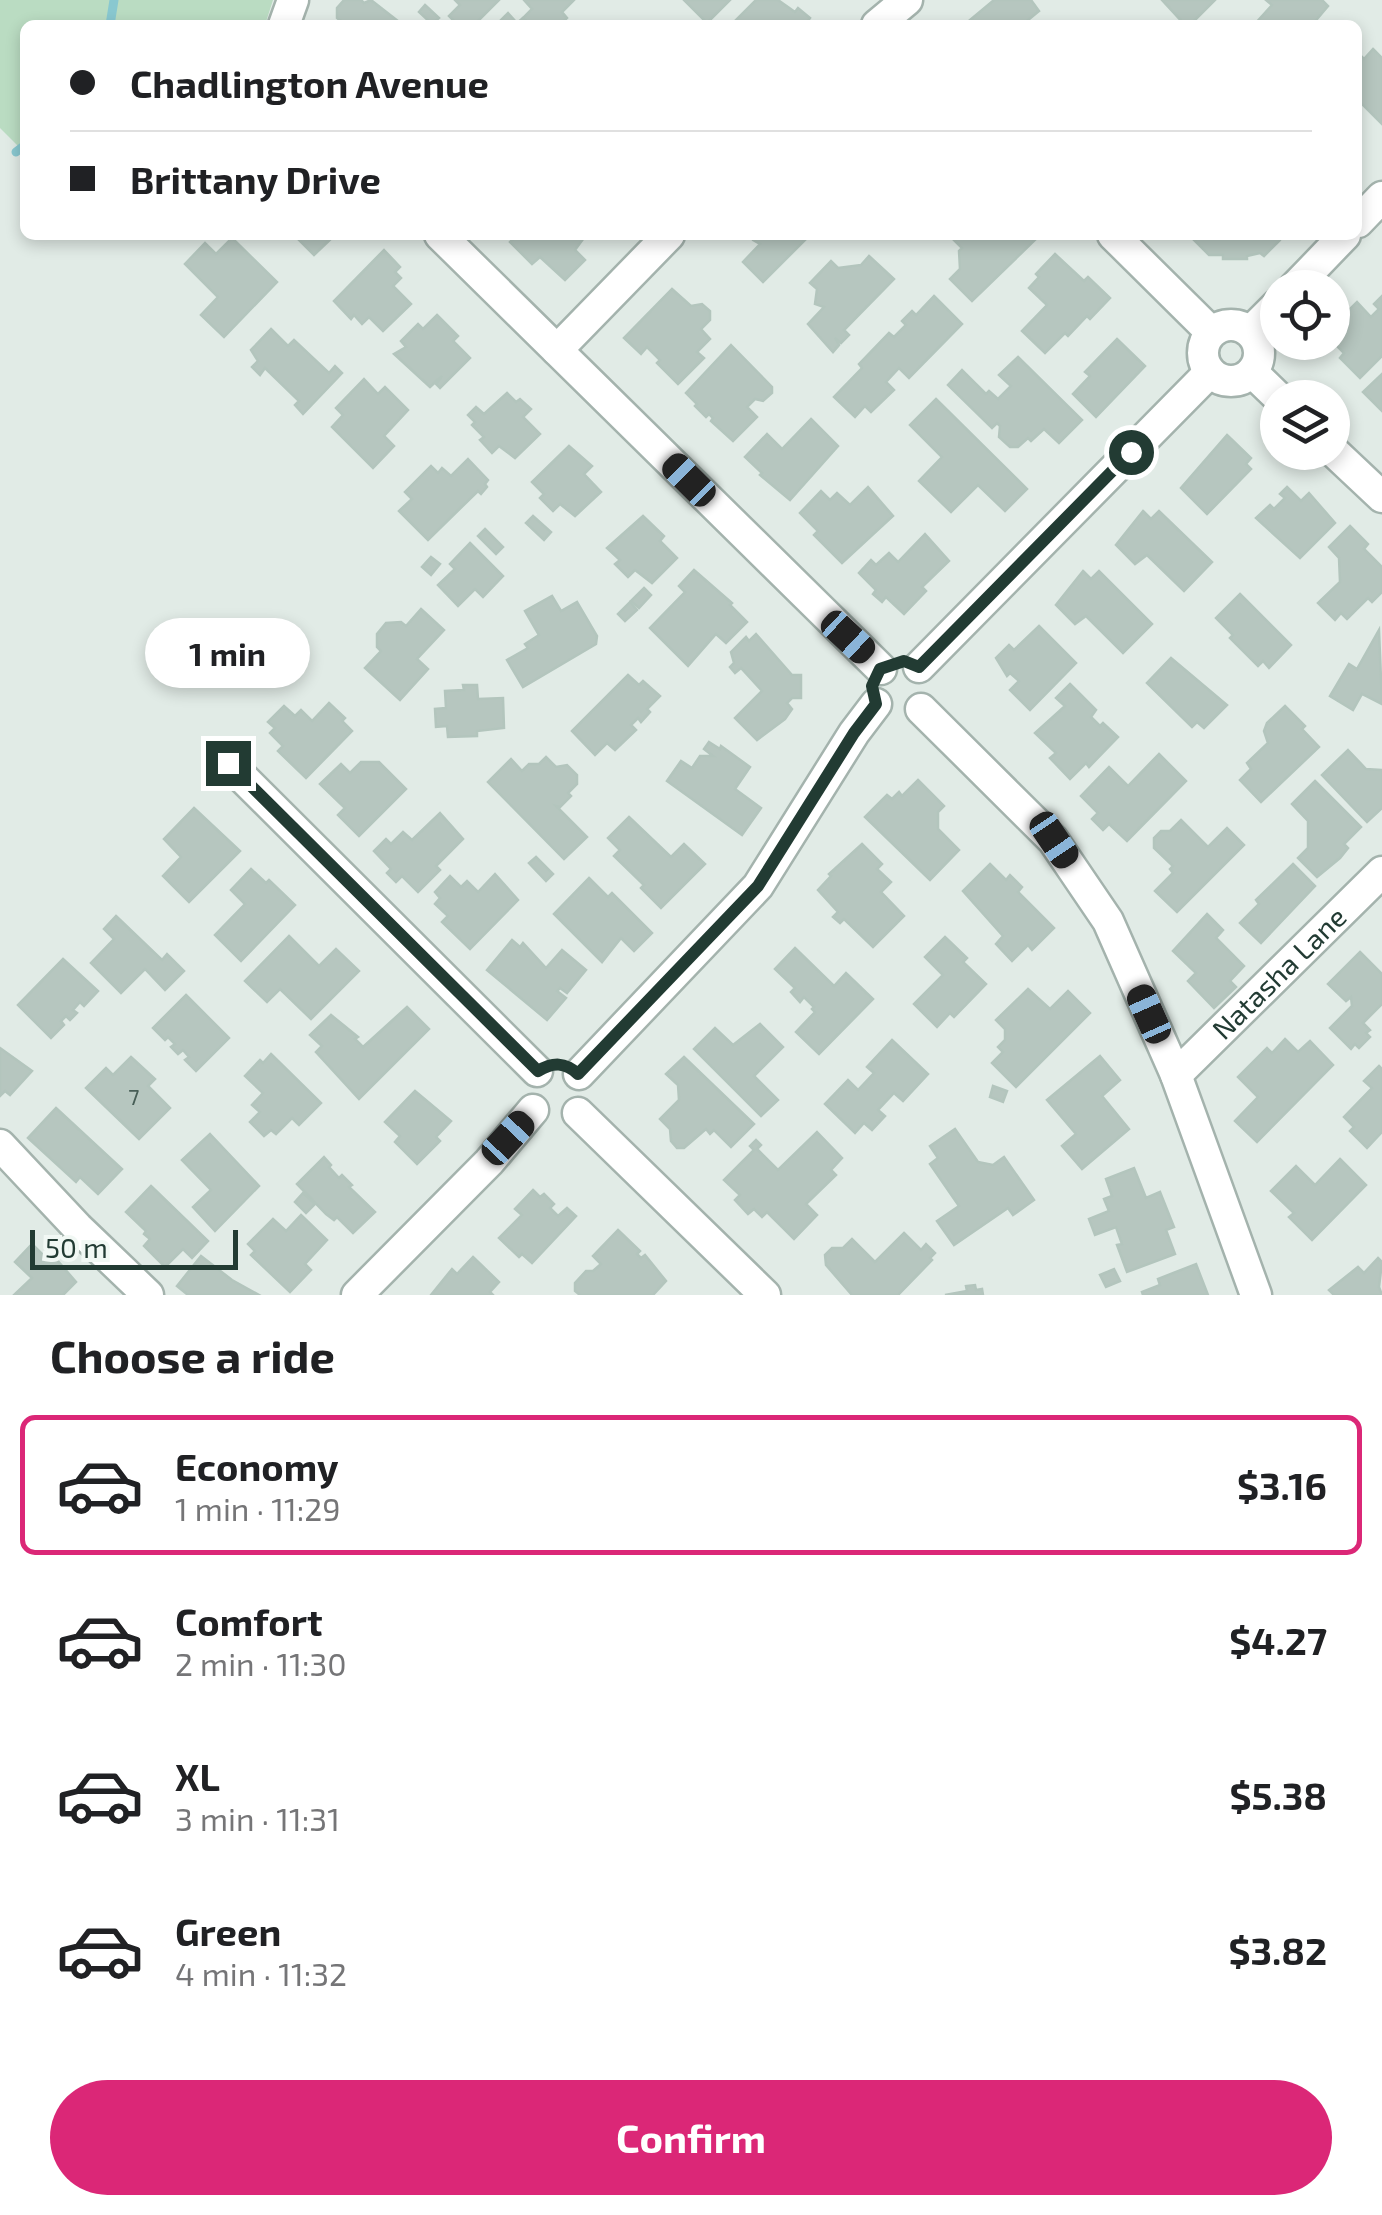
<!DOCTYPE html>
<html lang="en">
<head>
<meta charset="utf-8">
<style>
	body { margin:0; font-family:"Exo 2",sans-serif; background:#f6f6f6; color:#202124; height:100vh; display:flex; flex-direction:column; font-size:38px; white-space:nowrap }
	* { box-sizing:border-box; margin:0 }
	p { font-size:32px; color:#757577 }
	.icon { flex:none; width:55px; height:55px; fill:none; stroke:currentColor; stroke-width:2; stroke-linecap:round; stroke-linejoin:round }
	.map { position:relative; height:1295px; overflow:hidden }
	.side { display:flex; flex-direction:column; background:#fff; flex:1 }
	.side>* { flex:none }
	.banner { position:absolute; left:20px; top:20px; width:1342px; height:220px; border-radius:15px; box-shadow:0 5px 15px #0003; display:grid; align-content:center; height:220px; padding:0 50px; background:#fff }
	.buttons { position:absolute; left:1260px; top:270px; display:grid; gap:20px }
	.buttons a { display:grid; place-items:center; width:90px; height:90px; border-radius:50%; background:#fff; box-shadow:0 5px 15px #0003; font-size:50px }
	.scale { position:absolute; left:30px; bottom:25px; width:208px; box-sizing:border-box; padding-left:10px; border:5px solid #223b33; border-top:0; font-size:28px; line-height:35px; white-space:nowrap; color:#223b33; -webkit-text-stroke:8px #f1f8f4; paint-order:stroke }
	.end { position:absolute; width:45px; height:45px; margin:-22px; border:12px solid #223b33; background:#fff; box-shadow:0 0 0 5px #fff }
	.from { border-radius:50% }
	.bubble { position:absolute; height:70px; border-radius:35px; background:#fff; box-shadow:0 5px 15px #0003; font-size:32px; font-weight:700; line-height:70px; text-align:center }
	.car { position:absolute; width:30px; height:60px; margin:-30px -15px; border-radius:12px; box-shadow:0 0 8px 2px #0007; background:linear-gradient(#222 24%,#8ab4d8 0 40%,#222 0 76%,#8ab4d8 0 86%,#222 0) }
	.banner b { display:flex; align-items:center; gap:35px; height:95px; font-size:38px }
	.banner b+b { border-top:2px solid #e0e0e0 }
	.banner i { width:25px; height:25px; background:#202124 }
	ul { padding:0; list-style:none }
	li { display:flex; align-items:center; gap:30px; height:140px; margin:0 20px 15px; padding:0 30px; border:5px solid transparent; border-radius:15px }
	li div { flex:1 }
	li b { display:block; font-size:38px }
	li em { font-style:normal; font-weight:700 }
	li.selected { border-color:#db2777 }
	li>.icon { width:90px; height:90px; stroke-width:1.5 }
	h2 { padding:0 50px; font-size:45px; line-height:120px }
	.button { display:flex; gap:20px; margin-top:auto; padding:20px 50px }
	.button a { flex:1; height:115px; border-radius:60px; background:#db2777; color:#fff; font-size:40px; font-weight:700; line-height:115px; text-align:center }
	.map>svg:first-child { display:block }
	.green { fill:#badcc2 }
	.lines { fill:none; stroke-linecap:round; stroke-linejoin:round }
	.stream { stroke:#89c8d0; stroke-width:9 }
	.building { fill:#b6c6bf; stroke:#b3c5bd; stroke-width:2.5 }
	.minor-casing { stroke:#a4b3ad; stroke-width:35 }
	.minor { stroke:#fff; stroke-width:30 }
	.route { stroke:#223b33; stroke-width:12 }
	.labels { text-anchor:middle; stroke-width:10; stroke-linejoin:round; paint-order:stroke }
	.number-label { font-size:22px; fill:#475e56 }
	.street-label { font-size:28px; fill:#223b33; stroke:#f1f8f4 }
</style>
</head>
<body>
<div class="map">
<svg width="1382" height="1295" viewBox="0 0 1382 1295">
	<rect width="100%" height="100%" fill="#e1ebe6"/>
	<polygon class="green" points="0,0 273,0 265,25 25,25 25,153 0,128"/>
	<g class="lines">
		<g class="stream">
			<polyline points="110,25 114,0"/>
			<polyline points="16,152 25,145"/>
		</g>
	</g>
	<g class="building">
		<polygon points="344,0 361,0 364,3 371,0 403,25 345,25 337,18 337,8"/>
		<polygon points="455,0 499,0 474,25 458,25 449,16 460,5"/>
		<polygon points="524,0 574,0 562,12 567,18 560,25 529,25 523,18 532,9"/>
		<polygon points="684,0 730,0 707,23"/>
		<polygon points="756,0 778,0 795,12 798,8 810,18 805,25 731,25"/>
		<polygon points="994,0 1031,0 1039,11 1022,25 964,25"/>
		<polygon points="1162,0 1215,0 1190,25 1185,25"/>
		<polygon points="1266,0 1322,0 1328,6 1312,25 1254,25 1272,5"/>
		<polygon points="425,5 439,18 432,24 419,12"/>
		<polygon points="508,13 517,23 523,18 529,25 496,25"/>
		<polygon points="1373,49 1382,58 1382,124 1358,100 1358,58 1360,55 1364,59"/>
		<polygon points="294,235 335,235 314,255"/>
		<polygon points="517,235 586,235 575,250 585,260 565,280 540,257 532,264 510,242"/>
		<polygon points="752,235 810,235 763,282 743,262 760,244 753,240"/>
		<polygon points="958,235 1035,235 1038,237 972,301 950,279 960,269 959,251 962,248 953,239"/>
		<polygon points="1189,235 1279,235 1280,240 1264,256 1260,253 1247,256 1247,259 1223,259 1223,255 1209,255"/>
		<polygon points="232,238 277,282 224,337 201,315 218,297 185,264 205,243 216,254"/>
		<polygon points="384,250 400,267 395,272 401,278 393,286 411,304 383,331 369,317 362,324 354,315 351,319 334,301"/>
		<polygon points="1055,254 1084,281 1088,277 1110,298 1090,319 1087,316 1068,336 1065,333 1045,353 1022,331 1047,305 1029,288 1039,277 1036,274"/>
		<polygon points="869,256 894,279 844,330 849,335 841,343 835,338 839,345 833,352 808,324 824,307 815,304 817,289 810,283 831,261 838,268 861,265"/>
		<polygon points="672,289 691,306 702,304 710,311 710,320 701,329 710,339 697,352 704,358 678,384 657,363 660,360 647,347 641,354 624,338"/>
		<polygon points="934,296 962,324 909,378 899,368 886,382 894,390 871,412 865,406 855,417 834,397 862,368 859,364 889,333 894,337 906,325 902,321 912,311 916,315"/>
		<polygon points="1382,296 1382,356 1360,378 1340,358 1344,353 1332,341 1332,311 1338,305 1346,313 1357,302 1371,317 1379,309 1374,304"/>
		<polygon points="437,315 458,336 453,341 470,358 440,388 436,384 442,376 430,387 394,354 406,347 401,341 418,324 423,329"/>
		<polygon points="271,329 288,346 294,340 329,373 335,366 342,373 303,414 295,405 299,401 265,368 260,375 252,367 258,361 251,350"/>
		<polygon points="1117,339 1145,366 1096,417 1073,394 1090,376 1085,372"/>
		<polygon points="731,345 772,387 772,393 763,401 755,399 747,407 757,417 733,441 711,421 713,418 709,414 706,417 695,406 697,404 686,393"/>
		<polygon points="1018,357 1082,420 1059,443 1044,429 1031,441 1028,438 1018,447 1010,447 999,437 1000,426 997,423 992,428 948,385 962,370 986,394 989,391 998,399 1011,386 999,375"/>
		<polygon points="1382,374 1382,411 1363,392"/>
		<polygon points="364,379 378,394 385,387 408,410 384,436 394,446 373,468 332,427 343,415 336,408"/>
		<polygon points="507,393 516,402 520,399 531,409 523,417 540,434 515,458 499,446 492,453 480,440 484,437 472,425 475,422 468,415 476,407 484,414"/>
		<polygon points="936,399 1027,489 1005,511 978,485 951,512 919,481 942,457 910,425"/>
		<polygon points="811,419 838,446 790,500 760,475 762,473 745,457 767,434 782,449"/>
		<polygon points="1227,435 1251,458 1246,464 1251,469 1207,514 1181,488"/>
		<polygon points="569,446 592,466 584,474 601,492 575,516 560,504 553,511 540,498 544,494 532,482"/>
		<polygon points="468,459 488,480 485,484 487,487 481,494 478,491 428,540 399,511 412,499 405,492 431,466 438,473 442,468 451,476"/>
		<polygon points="868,487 893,516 842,563 814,535 818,531 800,513 821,491 830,500 837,493 850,505"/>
		<polygon points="1287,487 1301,501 1309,493 1335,523 1300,558 1256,518 1270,505 1274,509 1285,498 1280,494"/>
		<polygon points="1143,511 1151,519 1159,511 1212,562 1184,591 1147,555 1135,564 1116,545"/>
		<polygon points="533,516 551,532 544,540 526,523"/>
		<polygon points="643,516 664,536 660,541 677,558 652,583 635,570 628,577 615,564 620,560 607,548"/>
		<polygon points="1350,526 1368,544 1364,549 1382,567 1382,592 1372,602 1368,598 1347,619 1341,613 1335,620 1318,603 1340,582 1339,558 1329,547"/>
		<polygon points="485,529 503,547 496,554 478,536"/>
		<polygon points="925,534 949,561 922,587 926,591 904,614 886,597 882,602 873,594 876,590 859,573 871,560 876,565 889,553 898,562"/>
		<polygon points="470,543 503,576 483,597 475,589 458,606 438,585 455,569 450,564"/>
		<polygon points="431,557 440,564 431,575 422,567"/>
		<polygon points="694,570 732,603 730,605 747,622 726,643 716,634 688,666 650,628 685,592 679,586"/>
		<polygon points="1083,571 1091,579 1099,571 1152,624 1123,653 1086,616 1075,624 1056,605"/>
		<polygon points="644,588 651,595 639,608 631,601"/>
		<polygon points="1240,594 1291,645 1269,668 1263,661 1258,666 1230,638 1233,635 1216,618"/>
		<polygon points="552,596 561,611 577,602 597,636 596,644 523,687 507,660 528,648 525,644 539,635 525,611"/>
		<polygon points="630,602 637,610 625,621 618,614"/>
		<polygon points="421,609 444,630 417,659 428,669 400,700 365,668 381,651 377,647 377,634 386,623 401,622 406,626"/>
		<polygon points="1039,626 1076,663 1030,710 1010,690 1019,681 1010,673 1007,676 996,658 1009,645 1014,650"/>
		<polygon points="1379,630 1382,704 1362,694 1353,710 1330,696 1349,664 1357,669"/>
		<polygon points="756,634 792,675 801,675 801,698 792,698 787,703 792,709 785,719 757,740 735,718 762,691 741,668 735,673 730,667 734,663 731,652 746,637 749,641"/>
		<polygon points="1171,658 1227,705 1204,728 1197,722 1192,727 1147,683"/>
		<polygon points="628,675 639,685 643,681 660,696 647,709 650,712 641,722 638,718 631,725 636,730 615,750 607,743 595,755 572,731"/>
		<polygon points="1070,684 1096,710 1091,717 1100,726 1103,723 1118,737 1089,767 1086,763 1070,779 1050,758 1056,753 1035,733 1065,706 1056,698"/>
		<polygon points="463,685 477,685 478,699 503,698 504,728 477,731 477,736 448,737 447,726 436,727 435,709 446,708 445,691 464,690"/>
		<polygon points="329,703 345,718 342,721 352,731 306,778 278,751 283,746 270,733 275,728 268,722 284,706 295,716 301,710 312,721"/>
		<polygon points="1285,706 1305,726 1302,729 1319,747 1261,802 1240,780 1251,769 1247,763 1268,743 1264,731 1267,723"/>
		<polygon points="709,742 720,749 721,746 750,767 735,789 761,808 742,835 667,781 681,761 692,768 700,756 713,756 704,749"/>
		<polygon points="1348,750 1366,769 1382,770 1382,808 1367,822 1322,775"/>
		<polygon points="1159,754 1186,781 1127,841 1109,824 1103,830 1092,819 1098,813 1081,796 1109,767 1128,786"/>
		<polygon points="546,757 556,767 567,765 577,775 577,784 568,793 571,796 560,807 556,806 587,837 564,859 488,782 511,759 522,771 529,764 539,764"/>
		<polygon points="361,762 379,762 406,789 359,836 338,815 345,808 320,784 341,764 350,773"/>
		<polygon points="918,780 944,806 938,812 938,829 959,850 930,880 865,817 887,795 892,799 899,792 902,796"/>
		<polygon points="1315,781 1361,827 1344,844 1348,848 1340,858 1317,877 1298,858 1308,848 1308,821 1292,804"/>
		<polygon points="194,808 240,851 189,902 163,876 181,857 164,839"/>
		<polygon points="440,813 463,839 436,866 440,870 418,892 402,876 396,882 387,873 391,869 374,851 386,839 391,844 403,832 412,840"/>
		<polygon points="629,817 671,857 684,844 705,864 661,908 641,888 644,885 614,856 620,850 608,838"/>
		<polygon points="1181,820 1208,847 1227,828 1244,845 1177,912 1155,891 1173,873 1170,869 1173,866 1154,848 1154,838 1161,831 1170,831"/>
		<polygon points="862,844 882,864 877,869 891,882 881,892 904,916 873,947 844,919 840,923 833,917 838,912 818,890 831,876 829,874"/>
		<polygon points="536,857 553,874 546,881 529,863"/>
		<polygon points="990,864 1006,880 1010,875 1022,887 1018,892 1054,928 1032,950 1028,945 1012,961 996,944 1003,936 963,891"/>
		<polygon points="1293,864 1315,886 1261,943 1240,923 1259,904 1256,900"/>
		<polygon points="251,869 266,883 269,880 295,905 241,961 215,935 245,904 231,890"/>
		<polygon points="495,874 518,900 470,949 442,922 448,916 435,904 440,898 435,892 450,876 461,887 467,881 478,892"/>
		<polygon points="589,878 608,897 612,893 652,933 634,951 621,938 602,962 554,914"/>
		<polygon points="1207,914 1223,930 1216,938 1244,966 1230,981 1236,987 1214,1008 1188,981 1196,973 1173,951"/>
		<polygon points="116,916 162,960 167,954 184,971 165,990 145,969 121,993 91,963 114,939 104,929"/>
		<polygon points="289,936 319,966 336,949 359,971 311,1019 280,989 267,1002 245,981"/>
		<polygon points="945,937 967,958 963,962 986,984 954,1017 950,1013 937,1027 914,1004 943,975 925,957"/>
		<polygon points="512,940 520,947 523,943 546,968 562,950 586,970 567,993 560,988 557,991 566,998 547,1020 487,970"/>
		<polygon points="795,948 834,986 846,973 873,999 819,1054 796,1032 815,1012 812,1009 814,1007 804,997 800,1002 791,992 795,988 775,969"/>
		<polygon points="1360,952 1382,974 1382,1004 1363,1023 1370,1030 1366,1033 1370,1037 1359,1048 1355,1044 1351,1049 1330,1028 1352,1006 1351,997 1346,1001 1328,984"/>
		<polygon points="63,959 98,991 84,1006 80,1002 73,1010 77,1013 70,1020 66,1016 61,1021 64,1025 51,1038 18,1005"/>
		<polygon points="1028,989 1050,1009 1068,991 1090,1013 1016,1087 992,1063 1003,1052 998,1047 1005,1040 1005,1029 996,1020"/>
		<polygon points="186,995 229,1038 196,1071 185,1060 189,1057 183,1050 178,1054 171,1047 175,1044 168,1037 165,1040 153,1028"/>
		<polygon points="407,1007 429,1029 359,1099 316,1052 322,1046 310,1035 331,1015 358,1037 355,1039 363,1047"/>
		<polygon points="760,1024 783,1047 754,1076 778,1100 761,1116 694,1049 715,1028 733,1045"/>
		<polygon points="1285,1039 1298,1052 1310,1041 1333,1065 1257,1142 1235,1121 1258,1097 1238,1077 1267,1048 1272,1053"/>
		<polygon points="892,1040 928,1074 903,1101 894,1093 878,1110 885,1116 872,1130 864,1123 855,1133 825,1104 848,1080 858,1090 874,1073 867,1067"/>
		<polygon points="0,1048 32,1071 10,1095 5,1091 0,1096"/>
		<polygon points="271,1054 321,1103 299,1125 292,1118 276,1134 271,1130 264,1136 250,1122 260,1112 252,1105 263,1093 245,1076 260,1060 263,1063"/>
		<polygon points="1100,1056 1120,1080 1102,1096 1129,1129 1082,1169 1062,1146 1076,1134 1047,1100"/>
		<polygon points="131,1057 155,1079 148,1086 170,1108 139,1139 86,1088 106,1068 113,1075"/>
		<polygon points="684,1057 754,1124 731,1147 714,1130 710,1134 706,1129 684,1148 677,1148 671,1141 670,1129 660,1119 679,1100 678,1085 666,1074"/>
		<polygon points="1379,1066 1382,1069 1382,1132 1367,1148 1350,1131 1354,1127 1344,1117 1372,1088 1364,1081"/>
		<polygon points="993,1086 1007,1091 1003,1102 990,1097"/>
		<polygon points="415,1091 451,1121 436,1137 440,1141 417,1164 395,1142 400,1136 385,1122"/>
		<polygon points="56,1108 122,1169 98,1194 80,1177 76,1182 28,1138"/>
		<polygon points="955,1129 978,1162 993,1165 1004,1157 1034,1200 1013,1215 1008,1208 954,1245 937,1221 959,1206 930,1164 938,1158 930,1146"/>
		<polygon points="817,1132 842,1158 831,1170 836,1175 806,1204 817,1215 794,1239 767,1212 762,1217 754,1209 748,1214 735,1200 740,1195 724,1180 754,1150 750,1146 756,1140 761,1145 757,1149 778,1170"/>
		<polygon points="210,1134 259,1186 215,1231 193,1207 211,1190 182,1160"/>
		<polygon points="324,1157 331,1165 329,1167 339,1178 342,1175 352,1185 349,1187 375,1212 353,1233 337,1217 334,1220 326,1214 297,1184"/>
		<polygon points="1340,1159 1366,1185 1312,1240 1289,1217 1294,1213 1271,1191 1296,1166 1315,1185"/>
		<polygon points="1134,1168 1146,1198 1160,1192 1174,1227 1166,1230 1175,1254 1127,1272 1117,1245 1122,1244 1116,1227 1095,1235 1089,1219 1109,1211 1104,1199 1112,1196 1106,1179"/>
		<polygon points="151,1186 208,1241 192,1258 183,1249 165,1267 144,1246 150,1239 144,1234 146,1231 126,1212"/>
		<polygon points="533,1190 540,1197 544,1194 554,1204 550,1208 558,1216 567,1208 576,1216 532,1263 522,1254 519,1257 499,1238 522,1215 515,1209"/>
		<polygon points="303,1193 315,1204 306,1213 295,1202"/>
		<polygon points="301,1215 327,1240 305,1264 311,1270 290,1292 251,1255 255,1251 248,1244 273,1219 286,1231"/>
		<polygon points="618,1230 640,1251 637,1254 641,1258 645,1255 666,1281 653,1295 580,1295 575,1291 575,1283 586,1271 593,1271 601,1264 593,1256"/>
		<polygon points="904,1233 921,1250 926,1244 935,1253 930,1258 932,1260 898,1295 852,1295 826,1265 825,1255 832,1248 843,1248 852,1239 875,1262"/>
		<polygon points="32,1244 46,1258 51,1253 76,1282 63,1295 14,1295 32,1278 15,1262"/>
		<polygon points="201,1256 232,1280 259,1295 188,1295 177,1286"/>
		<polygon points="473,1257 499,1282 490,1292 493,1295 431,1295 452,1269 457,1274"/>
		<polygon points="1378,1258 1382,1262 1379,1287 1382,1295 1334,1295 1329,1290 1358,1267 1364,1273"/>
		<polygon points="1196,1264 1208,1295 1143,1295 1142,1292 1160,1285 1158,1279"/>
		<polygon points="1114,1269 1120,1281 1106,1287 1100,1275"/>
		<polygon points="975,1285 976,1290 982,1289 983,1295 945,1295 967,1291 966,1286"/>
	</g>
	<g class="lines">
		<defs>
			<g id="minor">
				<polyline points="284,25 293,0"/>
				<polyline points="877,25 907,0"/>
				<polyline points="1358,222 1382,197"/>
				<polyline points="440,235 881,669"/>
				<polyline points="1113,235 1211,332"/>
				<polyline points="1294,288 1345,235"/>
				<circle cx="1231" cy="353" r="28"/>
				<polyline points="1250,332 1278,304"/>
				<polyline points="557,350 669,235"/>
				<polyline points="1252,372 1279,398"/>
				<polyline points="1332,450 1382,497"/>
				<polyline points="919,667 1210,372"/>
				<polyline points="921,709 1053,840 1108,921 1176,1075 1256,1295"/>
				<polyline points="228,763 537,1071"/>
				<polyline points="579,1074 758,886 854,733 876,704"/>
				<path id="s1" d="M1176 1075 1382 872"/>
				<polyline points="578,1113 765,1295"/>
				<polyline points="0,1145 78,1228 148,1295"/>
				<polyline points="357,1295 489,1162 533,1110"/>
			</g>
		</defs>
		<use href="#minor" class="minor-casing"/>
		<use href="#minor" class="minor"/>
	</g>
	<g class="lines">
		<path class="route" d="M228 763 538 1071C553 1062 565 1062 578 1074L758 886 854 733 876 704 872 686 880 669 904 661 919 667 1131 452"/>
	</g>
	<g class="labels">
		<g class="number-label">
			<text x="134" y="1105">7</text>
		</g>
		<g class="street-label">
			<text dy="10" stroke="none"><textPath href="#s1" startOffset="145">Natasha Lane</textPath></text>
		</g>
	</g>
</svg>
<div class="buttons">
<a><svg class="icon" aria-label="locate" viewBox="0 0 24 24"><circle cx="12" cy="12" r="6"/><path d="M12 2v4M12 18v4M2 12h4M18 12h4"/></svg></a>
<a><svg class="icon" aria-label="layers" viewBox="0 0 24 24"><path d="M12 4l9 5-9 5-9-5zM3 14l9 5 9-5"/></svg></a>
</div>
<div class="scale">50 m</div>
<i class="end from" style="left:1131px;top:452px"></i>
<i class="end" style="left:228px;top:763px"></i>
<div class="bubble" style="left:145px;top:618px;width:165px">1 min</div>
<i class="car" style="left:689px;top:480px;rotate:315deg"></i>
<i class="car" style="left:848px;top:637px;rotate:133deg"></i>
<i class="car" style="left:1054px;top:840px;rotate:146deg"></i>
<i class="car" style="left:1149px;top:1014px;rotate:336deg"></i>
<i class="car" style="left:508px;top:1138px;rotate:43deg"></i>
<div class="banner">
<b><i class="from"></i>Chadlington Avenue</b>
<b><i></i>Brittany Drive</b>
</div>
</div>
<section class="side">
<h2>Choose a ride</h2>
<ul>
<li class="selected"><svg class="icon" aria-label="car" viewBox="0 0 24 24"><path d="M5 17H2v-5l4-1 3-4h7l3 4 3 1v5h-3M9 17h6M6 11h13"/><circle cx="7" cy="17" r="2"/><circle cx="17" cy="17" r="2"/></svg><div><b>Economy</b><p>1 min · 11:29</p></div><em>$3.16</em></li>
<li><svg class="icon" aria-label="car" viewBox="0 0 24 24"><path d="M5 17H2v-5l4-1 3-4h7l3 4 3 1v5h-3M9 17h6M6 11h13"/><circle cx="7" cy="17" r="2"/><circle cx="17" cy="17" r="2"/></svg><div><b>Comfort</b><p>2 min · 11:30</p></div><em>$4.27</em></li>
<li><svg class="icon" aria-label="car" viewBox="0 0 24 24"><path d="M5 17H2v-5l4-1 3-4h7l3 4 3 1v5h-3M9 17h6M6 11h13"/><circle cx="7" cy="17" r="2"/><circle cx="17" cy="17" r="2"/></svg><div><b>XL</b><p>3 min · 11:31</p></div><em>$5.38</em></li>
<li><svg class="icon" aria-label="car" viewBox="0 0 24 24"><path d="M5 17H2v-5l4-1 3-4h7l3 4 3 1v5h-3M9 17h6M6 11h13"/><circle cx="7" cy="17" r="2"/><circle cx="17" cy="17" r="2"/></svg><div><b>Green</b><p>4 min · 11:32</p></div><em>$3.82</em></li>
</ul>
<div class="button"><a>Confirm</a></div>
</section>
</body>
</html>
